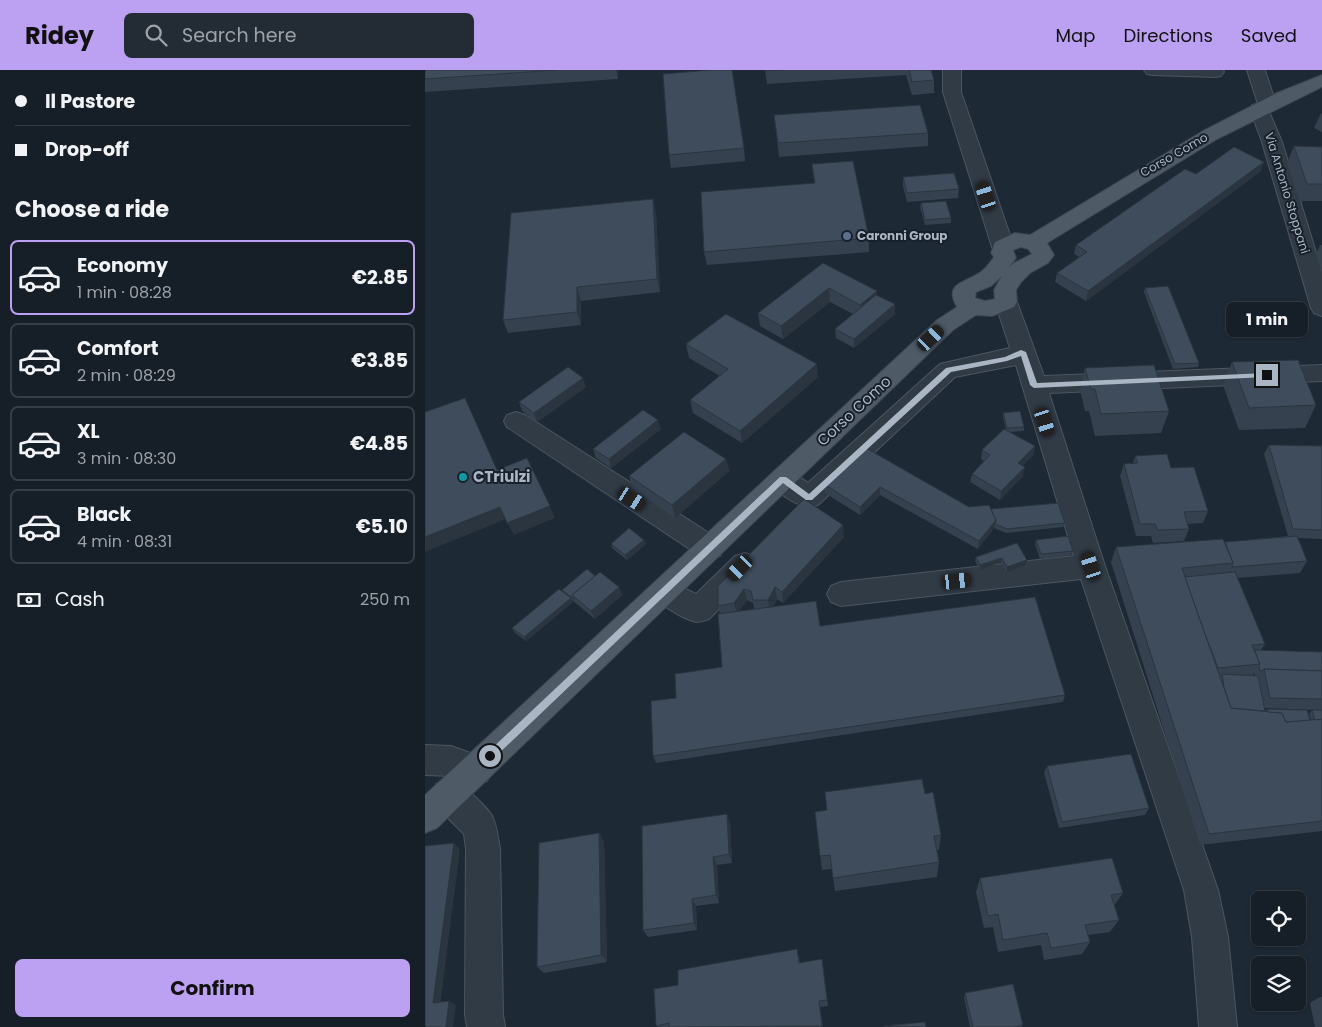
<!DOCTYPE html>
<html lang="en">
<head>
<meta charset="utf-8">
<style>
	body { margin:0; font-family:Poppins,sans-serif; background:#232c34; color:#f1f3f6; height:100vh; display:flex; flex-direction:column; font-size:19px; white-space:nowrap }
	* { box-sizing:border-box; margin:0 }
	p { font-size:16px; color:#9ea2a8 }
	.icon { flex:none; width:28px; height:28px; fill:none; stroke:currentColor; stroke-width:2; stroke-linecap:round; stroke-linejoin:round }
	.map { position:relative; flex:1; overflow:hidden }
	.drawer { display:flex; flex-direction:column; background:#161f28; width:425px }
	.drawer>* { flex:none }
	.hud { display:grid; align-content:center; height:110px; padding:0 15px; background:#161f28 }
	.controls { position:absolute; left:826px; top:821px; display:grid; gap:10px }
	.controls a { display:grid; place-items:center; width:55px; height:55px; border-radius:8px; background:#161f28; box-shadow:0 1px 4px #0004,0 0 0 1px #353d45; font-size:25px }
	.end { position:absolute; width:22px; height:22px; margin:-11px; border:6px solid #aab6c4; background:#111; box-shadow:0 0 0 2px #111 }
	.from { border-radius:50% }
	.bubble { position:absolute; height:35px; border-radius:8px; background:#161f28; box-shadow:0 1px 4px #0004,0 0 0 1px #353d45; font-size:16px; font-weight:700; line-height:35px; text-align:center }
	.car { position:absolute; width:15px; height:30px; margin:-15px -8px; border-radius:6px; box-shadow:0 0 4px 1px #0007; background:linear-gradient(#222 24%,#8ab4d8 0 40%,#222 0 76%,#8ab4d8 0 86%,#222 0) }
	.hud b { display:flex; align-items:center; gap:18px; height:48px; font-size:19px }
	.hud b+b { border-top:1px solid #353d45 }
	.hud i { width:12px; height:12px; background:#f1f3f6 }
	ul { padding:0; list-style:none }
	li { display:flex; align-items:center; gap:15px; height:75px; margin:0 10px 8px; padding:0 5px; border:2px solid #353d45; border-radius:8px }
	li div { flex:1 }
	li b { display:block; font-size:19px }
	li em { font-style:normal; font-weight:700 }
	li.selected { border-color:#bca0f2 }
	li>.icon { width:45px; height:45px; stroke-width:1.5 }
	h2 { padding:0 15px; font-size:22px; line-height:60px }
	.pay { display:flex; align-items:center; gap:12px; height:55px; padding:0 15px; font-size:19px }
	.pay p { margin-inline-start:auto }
	.cta { display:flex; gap:10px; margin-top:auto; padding:10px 15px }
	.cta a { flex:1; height:58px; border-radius:8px; background:#bca0f2; color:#111; font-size:20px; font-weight:700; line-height:58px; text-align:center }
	header { display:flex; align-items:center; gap:30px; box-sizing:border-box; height:70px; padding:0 25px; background:#bca0f2; color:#111 }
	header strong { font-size:24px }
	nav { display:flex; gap:28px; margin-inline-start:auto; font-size:18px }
	.search { width:350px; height:45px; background:#232c34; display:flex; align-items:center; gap:12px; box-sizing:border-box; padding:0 18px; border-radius:8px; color:#9ea2a8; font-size:19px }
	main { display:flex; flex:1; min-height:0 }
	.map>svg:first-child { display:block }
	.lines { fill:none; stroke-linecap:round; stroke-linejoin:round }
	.minor-casing { stroke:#4c5662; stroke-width:2 }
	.major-casing { stroke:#3a4450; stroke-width:2 }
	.minor { fill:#313b46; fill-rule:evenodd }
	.major { fill:#4f5a67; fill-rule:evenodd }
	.wall { fill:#35414e; fill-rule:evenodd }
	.shaded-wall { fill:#2b3540 }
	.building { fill:#3e4c5b; stroke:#2b3540 }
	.route { fill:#aab6c4 }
	.service-dot { fill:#5c6f8a; stroke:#17202b; stroke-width:2 }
	.culture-dot { fill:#0f9aa8; stroke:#17202b; stroke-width:2 }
	.labels { text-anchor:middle; stroke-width:4; stroke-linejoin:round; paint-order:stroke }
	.far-street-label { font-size:12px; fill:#aab6c4; stroke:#17202b }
	.far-poi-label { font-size:12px; font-weight:bold; fill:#aab6c4; stroke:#17202b; text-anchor:start }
	.street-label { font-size:15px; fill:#aab6c4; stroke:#17202b }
	.poi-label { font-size:15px; font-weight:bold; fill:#aab6c4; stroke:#17202b; text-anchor:start }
</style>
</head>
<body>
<header>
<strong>Ridey</strong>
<div class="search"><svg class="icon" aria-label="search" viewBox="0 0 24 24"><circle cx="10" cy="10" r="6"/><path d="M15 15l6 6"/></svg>Search here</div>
<nav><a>Map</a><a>Directions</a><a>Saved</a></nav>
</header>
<main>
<section class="drawer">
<div class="hud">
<b><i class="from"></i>Il Pastore</b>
<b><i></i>Drop-off</b>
</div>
<h2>Choose a ride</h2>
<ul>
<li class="selected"><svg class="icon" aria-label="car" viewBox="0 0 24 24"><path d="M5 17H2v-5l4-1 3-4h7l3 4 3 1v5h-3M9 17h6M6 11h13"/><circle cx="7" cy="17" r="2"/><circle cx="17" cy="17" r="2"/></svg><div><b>Economy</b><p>1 min · 08:28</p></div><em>€2.85</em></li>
<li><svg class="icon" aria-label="car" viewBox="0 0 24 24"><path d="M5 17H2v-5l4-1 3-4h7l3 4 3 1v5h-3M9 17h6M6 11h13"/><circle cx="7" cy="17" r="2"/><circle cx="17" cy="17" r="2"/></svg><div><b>Comfort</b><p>2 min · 08:29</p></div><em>€3.85</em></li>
<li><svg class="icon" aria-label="car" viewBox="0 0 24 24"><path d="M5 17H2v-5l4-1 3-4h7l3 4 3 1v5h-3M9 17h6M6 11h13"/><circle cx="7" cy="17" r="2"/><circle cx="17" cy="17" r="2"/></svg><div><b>XL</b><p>3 min · 08:30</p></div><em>€4.85</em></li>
<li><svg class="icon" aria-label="car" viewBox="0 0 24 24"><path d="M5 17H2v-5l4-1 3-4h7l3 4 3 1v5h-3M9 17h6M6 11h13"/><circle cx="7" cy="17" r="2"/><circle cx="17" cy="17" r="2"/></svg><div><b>Black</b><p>4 min · 08:31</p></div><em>€5.10</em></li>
</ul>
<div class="pay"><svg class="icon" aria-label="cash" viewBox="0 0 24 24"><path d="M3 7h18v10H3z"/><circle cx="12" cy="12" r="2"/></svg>Cash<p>250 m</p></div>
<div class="cta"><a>Confirm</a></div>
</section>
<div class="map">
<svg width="897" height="957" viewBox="0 0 897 957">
	<rect width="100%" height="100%" fill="#1e2936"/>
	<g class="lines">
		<defs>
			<g id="minor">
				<polygon points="518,0 536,0 536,22 589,177 586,182 578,184 570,182 567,177 518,22"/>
				<polygon points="719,0 798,0 799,2 796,6 790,7 728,5 722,4"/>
				<polygon points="822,0 840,0 851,34 849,38 843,39 857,72 897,202 897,246 889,243 886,238 837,72 825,39 827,35 833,34"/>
				<path d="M581 225 589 227 592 232 619 306 897 295V311L624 323 680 496 793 820 803 867 812 957H774L767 867 759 820 656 509 416 536 406 532 402 524 406 516 416 512 649 486 591 295 530 307 393 435C376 441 353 425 345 409L349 402C363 397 371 405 383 413L515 294 585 278 570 232 573 227Z"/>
				<polygon points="91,342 100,345 295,470 299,478 295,486 285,489 275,486 82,357 79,351 82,345"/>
				<path d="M320 483 330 486 334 494 330 502 284 549C280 550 276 552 272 552 259 550 230 532 225 521L229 513 239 509 271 524 310 486Z"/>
				<polygon points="0,675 26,676 62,689 67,700 62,711 51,715 26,706 0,705"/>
				<path d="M23 709C38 715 56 731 66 744 72 754 73 768 75 779L78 945 80 957H42L40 945 41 779 39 764 11 736 7 725 11 714Z"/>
			</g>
			<path id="major" d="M897 5V17L792 69 622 173 629 185 623 193 605 203 596 212 591 220 592 232 589 237 567 246 551 245 528 260 12 758 0 763V725L512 250 532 237C519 215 537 213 551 205 559 201 564 194 569 187L566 183 570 172 590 163 605 165 778 61 852 23ZM596 177 603 179 607 184 589 193 583 198 591 188 588 180ZM577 206 569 220 570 229 560 231 550 228 551 222 566 216Z"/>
		</defs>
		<use href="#minor" class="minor-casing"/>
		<use href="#major" class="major-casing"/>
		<use href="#minor" class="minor"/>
		<use href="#major" class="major"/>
	</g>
	<g class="wall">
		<polygon points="0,0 193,0 193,9 0,22"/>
		<polygon points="340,0 506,0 509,10 509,23 487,25 481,5 342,14"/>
		<polygon points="897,43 897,62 889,58 895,45"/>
		<polygon points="349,45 503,63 503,76 354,87"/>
		<polygon points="869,76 897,77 897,131 875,131 862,93"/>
		<polygon points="319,78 320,91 246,98 244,85"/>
		<polygon points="387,94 444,168 444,182 282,195 279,182 389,113"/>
		<polygon points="836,101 661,231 630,212 632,203 654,187 649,184 651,175 771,104"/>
		<polygon points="478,107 534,119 533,128 482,132 478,116"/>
		<polygon points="496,133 526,148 526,153 500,155 495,137"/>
		<polygon points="231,143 235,222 156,231 156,255 83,263 78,250"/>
		<polygon points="895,175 897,175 897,202 891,184"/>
		<polygon points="398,193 451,225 470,234 470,244 429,278 411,268 410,259 428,244 405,232 358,269 335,256 333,243"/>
		<polygon points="720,218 774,293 773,297 748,299 719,222"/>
		<polygon points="261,274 393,307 317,373 268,343 265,330 295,306 264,288"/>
		<polygon points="807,292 891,335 880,358 814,360 798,315"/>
		<polygon points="660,298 744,341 736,363 670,366 664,341 660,341 655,320"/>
		<polygon points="161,317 112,352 97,341 94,332"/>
		<polygon points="578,343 599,357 599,361 585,362 610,376 608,385 597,396 598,406 575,430 545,412 547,404 559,391 556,389 557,380 581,360 578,347"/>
		<polygon points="236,359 186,398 171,388 168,379"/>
		<path d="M844 375 897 376V469L873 468 882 491 875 503 812 508 840 574 836 580 897 582V761L775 775 686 492 691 477 800 472 863 466 839 384ZM829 603 830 606 821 605H828ZM839 638 890 640H887L884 644 886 650H885L842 639 840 641Z"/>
		<polygon points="439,377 544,437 566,439 640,453 638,457 581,463 569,458 553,479 455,425 435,445 400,423 399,414"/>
		<polygon points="710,386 746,398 783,441 778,453 763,454 764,459 759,471 728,473 726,466 711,466 695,406 699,394 708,393"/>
		<polygon points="301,389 304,401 250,448 208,419 204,406"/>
		<path d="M419 467 358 533 352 529 348 537 395 556 640 625 638 632 231 693 228 686 251 628 297 597 295 544 293 536V516ZM322 530 328 533 329 539 314 541Z"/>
		<polygon points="219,470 221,474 202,490 187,478 186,474"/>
		<polygon points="611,470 648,481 646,485 615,489 610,474"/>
		<polygon points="592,473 601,495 582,502 576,492 555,500 550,491 551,487"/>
		<polygon points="170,506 194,517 197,525 170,549 147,530 148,532 101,571 89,562 87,558 138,522 137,520"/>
		<polygon points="622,696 724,738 720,745 634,758 619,703"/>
		<polygon points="500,724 516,765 514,780 512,780 514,792 512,807 410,821 407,799 397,800 390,742"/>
		<polygon points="305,753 307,793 292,795 294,833 271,836 272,860 223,867 218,860"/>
		<polygon points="174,763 179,772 182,892 119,903 112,897"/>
		<polygon points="555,808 698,823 689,836 694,850 685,862 663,865 665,872 657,884 619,890 616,875 573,882 568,857 559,858 551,822"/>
		<polygon points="374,886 375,893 397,889 403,936 395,937 398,957 232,957 231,956 253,915"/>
		<polygon points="540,923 598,955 597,957 545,957 539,927"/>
		<polygon points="895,927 897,927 897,957 890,957 885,933"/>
	</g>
	<g class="shaded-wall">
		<polygon points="191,0 193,0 193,9"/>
		<polygon points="839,92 836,101 661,231 663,221"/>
		<polygon points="228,129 231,143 235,222 232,209"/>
		<polygon points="152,217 156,231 156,255 152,242"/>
		<polygon points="404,218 405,232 358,269 356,256"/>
		<polygon points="452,221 451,234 435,248 435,235"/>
		<polygon points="470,234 470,244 429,278 429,269"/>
		<polygon points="392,294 393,307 317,373 315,361"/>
		<polygon points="158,308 161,317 112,352 109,343"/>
		<polygon points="233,350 236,359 186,398 184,389"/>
		<polygon points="610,376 608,385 591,402 593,393"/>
		<polygon points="301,389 304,401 250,448 247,435"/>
		<polygon points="600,397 598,406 575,430 576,421"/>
		<polygon points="455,417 455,425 435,445 435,437"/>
		<polygon points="125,436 130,448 89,465 82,453"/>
		<polygon points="75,437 81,449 0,482 0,467"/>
		<polygon points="571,450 569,458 553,479 554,471"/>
		<polygon points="418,455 419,467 358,533 357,522"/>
		<polygon points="219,470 221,474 202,490 200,485"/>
		<polygon points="577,488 576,492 555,500 555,495"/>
		<polygon points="602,490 601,495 582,502 582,497"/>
		<polygon points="194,517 197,525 170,549 166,541"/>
		<polygon points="350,517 352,529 345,542 343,530"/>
		<polygon points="319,519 322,530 312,545 309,533"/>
		<polygon points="146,528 148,532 101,571 99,567"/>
		<polygon points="302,744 305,753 307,793 304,784"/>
		<polygon points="174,763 179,772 182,892 176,885"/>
		<polygon points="29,773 35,779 15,937 8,933"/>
		<polygon points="288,787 292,795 294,833 291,825"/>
		<polygon points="267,829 271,836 272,860 269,853"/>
		<polygon points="24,931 31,935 28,957 21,957"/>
	</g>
	<g class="building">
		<polygon points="0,0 132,0 0,9"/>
		<polygon points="285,0 307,0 319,78 244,85 238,4"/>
		<polygon points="340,0 359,0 340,1"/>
		<polygon points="484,0 506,0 509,10 487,12"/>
		<polygon points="495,35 503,63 353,73 349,45"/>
		<polygon points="869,76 897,77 897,114 882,114"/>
		<polygon points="809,77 839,92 663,221 632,203 662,182 651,175 760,99 771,104"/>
		<polygon points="428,91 444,168 279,182 276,122 390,113 387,94"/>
		<polygon points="529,103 534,119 482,123 478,107"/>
		<polygon points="228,129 232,209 152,217 152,242 78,250 86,143"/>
		<polygon points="521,131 526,148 500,150 496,133"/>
		<polygon points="398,193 452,221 435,235 404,218 356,256 333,243"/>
		<polygon points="743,216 774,293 750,294 720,218"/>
		<polygon points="451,225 470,234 429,269 410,259"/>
		<polygon points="301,244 392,294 315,361 265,330 303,299 261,274"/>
		<polygon points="873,290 891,335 824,338 807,292"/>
		<polygon points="729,295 744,341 676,344 670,319 666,319 660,298"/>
		<polygon points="143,297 158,308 109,343 94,332"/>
		<polygon points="40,328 72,400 102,388 125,436 82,453 75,437 0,467 0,342"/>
		<polygon points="218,340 233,350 184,389 168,379"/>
		<polygon points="595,341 599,357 582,358 578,343"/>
		<polygon points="579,359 610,376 593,393 600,397 576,421 547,404 565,385 557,380"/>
		<polygon points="259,362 301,389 247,435 204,406"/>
		<polygon points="844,375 897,376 897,460 868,459"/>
		<polygon points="439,377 544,437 564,435 571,450 554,471 455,417 435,437 399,414"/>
		<polygon points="742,384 746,398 769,397 783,441 759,442 764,459 733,460 730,454 715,454 699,394 713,393 710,386"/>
		<polygon points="379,429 418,455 357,522 350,517 343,530 328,530 326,521 319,519 309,533 293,536 293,516"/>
		<polygon points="633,433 640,453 582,459 570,454 571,450 566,439"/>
		<polygon points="204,458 219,470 200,485 186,474"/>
		<polygon points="643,466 648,481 616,484 611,470"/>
		<polygon points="872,466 882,491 807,497 808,493 800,472"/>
		<polygon points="798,469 808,493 757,498 806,638 857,643 861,652 897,649 897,751 784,764 691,477"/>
		<polygon points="592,473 602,490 582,497 577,488 555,495 551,487"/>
		<polygon points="162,499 170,506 147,525 149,529 137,520"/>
		<polygon points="175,502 194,517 166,541 147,525"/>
		<polygon points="810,502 840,574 827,575 835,594 793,598 780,564 760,507"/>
		<polygon points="134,519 146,528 99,567 87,558"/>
		<polygon points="610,527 640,625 228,686 226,631 251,628 250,604 297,597 293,544 391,531 395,556"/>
		<polygon points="830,580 897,582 897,601 839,599 837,601 835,601 834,595 835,594 832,587"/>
		<polygon points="839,599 897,601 897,629 845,628"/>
		<polygon points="797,604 833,606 840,641 806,638 799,617"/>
		<polygon points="842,639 882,640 885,650 861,652 857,643 843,642"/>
		<polygon points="887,640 897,640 897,649 890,650"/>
		<polygon points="706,684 724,738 637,752 622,696"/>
		<polygon points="497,709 500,724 508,722 516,765 509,766 514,792 408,808 405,785 395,786 390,742 402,740 400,722"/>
		<polygon points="302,744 304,784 288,787 291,825 267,829 269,853 218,860 217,756"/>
		<polygon points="174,763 176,885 112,897 114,773"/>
		<polygon points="29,773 8,933 24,931 21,957 0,957 0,776"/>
		<polygon points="687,788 698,823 686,825 694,850 660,855 665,872 626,878 622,863 578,870 573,844 563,846 555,808"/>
		<polygon points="372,879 374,893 397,889 402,930 394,931 397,956 244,957 244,953 231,956 229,919 253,915 253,900"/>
		<polygon points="588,914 598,955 590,957 548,957 540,923"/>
		<polygon points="500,952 501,957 459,956"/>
	</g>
	<polygon class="route" points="596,280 601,282 612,313 842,303 845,305 842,307 609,318 605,315 596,286 582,291 526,302 387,430 381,430 358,413 68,689 62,689 62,683 355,407 361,407 384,424 521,298 580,287"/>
	<circle class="service-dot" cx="422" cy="166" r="5"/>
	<circle class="culture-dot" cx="38" cy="407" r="5"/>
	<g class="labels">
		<g class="far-street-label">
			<text transform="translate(749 85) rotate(-30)" y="4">Corso Como</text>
			<text transform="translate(862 123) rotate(73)" y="4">Via Antonio Stoppani</text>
		</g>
		<g class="far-poi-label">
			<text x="432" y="170">Caronni Group</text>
		</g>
		<g class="street-label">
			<text transform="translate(429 341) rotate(-43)" y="5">Corso Como</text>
		</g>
		<g class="poi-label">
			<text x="48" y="412">CTriulzi</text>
		</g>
	</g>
</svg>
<div class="controls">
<a><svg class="icon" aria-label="locate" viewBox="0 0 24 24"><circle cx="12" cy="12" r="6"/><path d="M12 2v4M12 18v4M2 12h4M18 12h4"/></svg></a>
<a><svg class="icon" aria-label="layers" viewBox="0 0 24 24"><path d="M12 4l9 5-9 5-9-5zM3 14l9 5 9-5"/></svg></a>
</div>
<i class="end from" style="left:65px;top:686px"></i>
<i class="end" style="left:842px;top:305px"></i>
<div class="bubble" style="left:801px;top:232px;width:82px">1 min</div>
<i class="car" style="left:561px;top:126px;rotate:342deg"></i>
<i class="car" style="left:506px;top:268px;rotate:47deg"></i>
<i class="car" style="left:620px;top:352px;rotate:162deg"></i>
<i class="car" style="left:207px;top:429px;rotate:122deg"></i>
<i class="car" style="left:666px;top:496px;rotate:342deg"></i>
<i class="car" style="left:315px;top:498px;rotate:224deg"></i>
<i class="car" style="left:532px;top:511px;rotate:84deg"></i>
</div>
</main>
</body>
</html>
